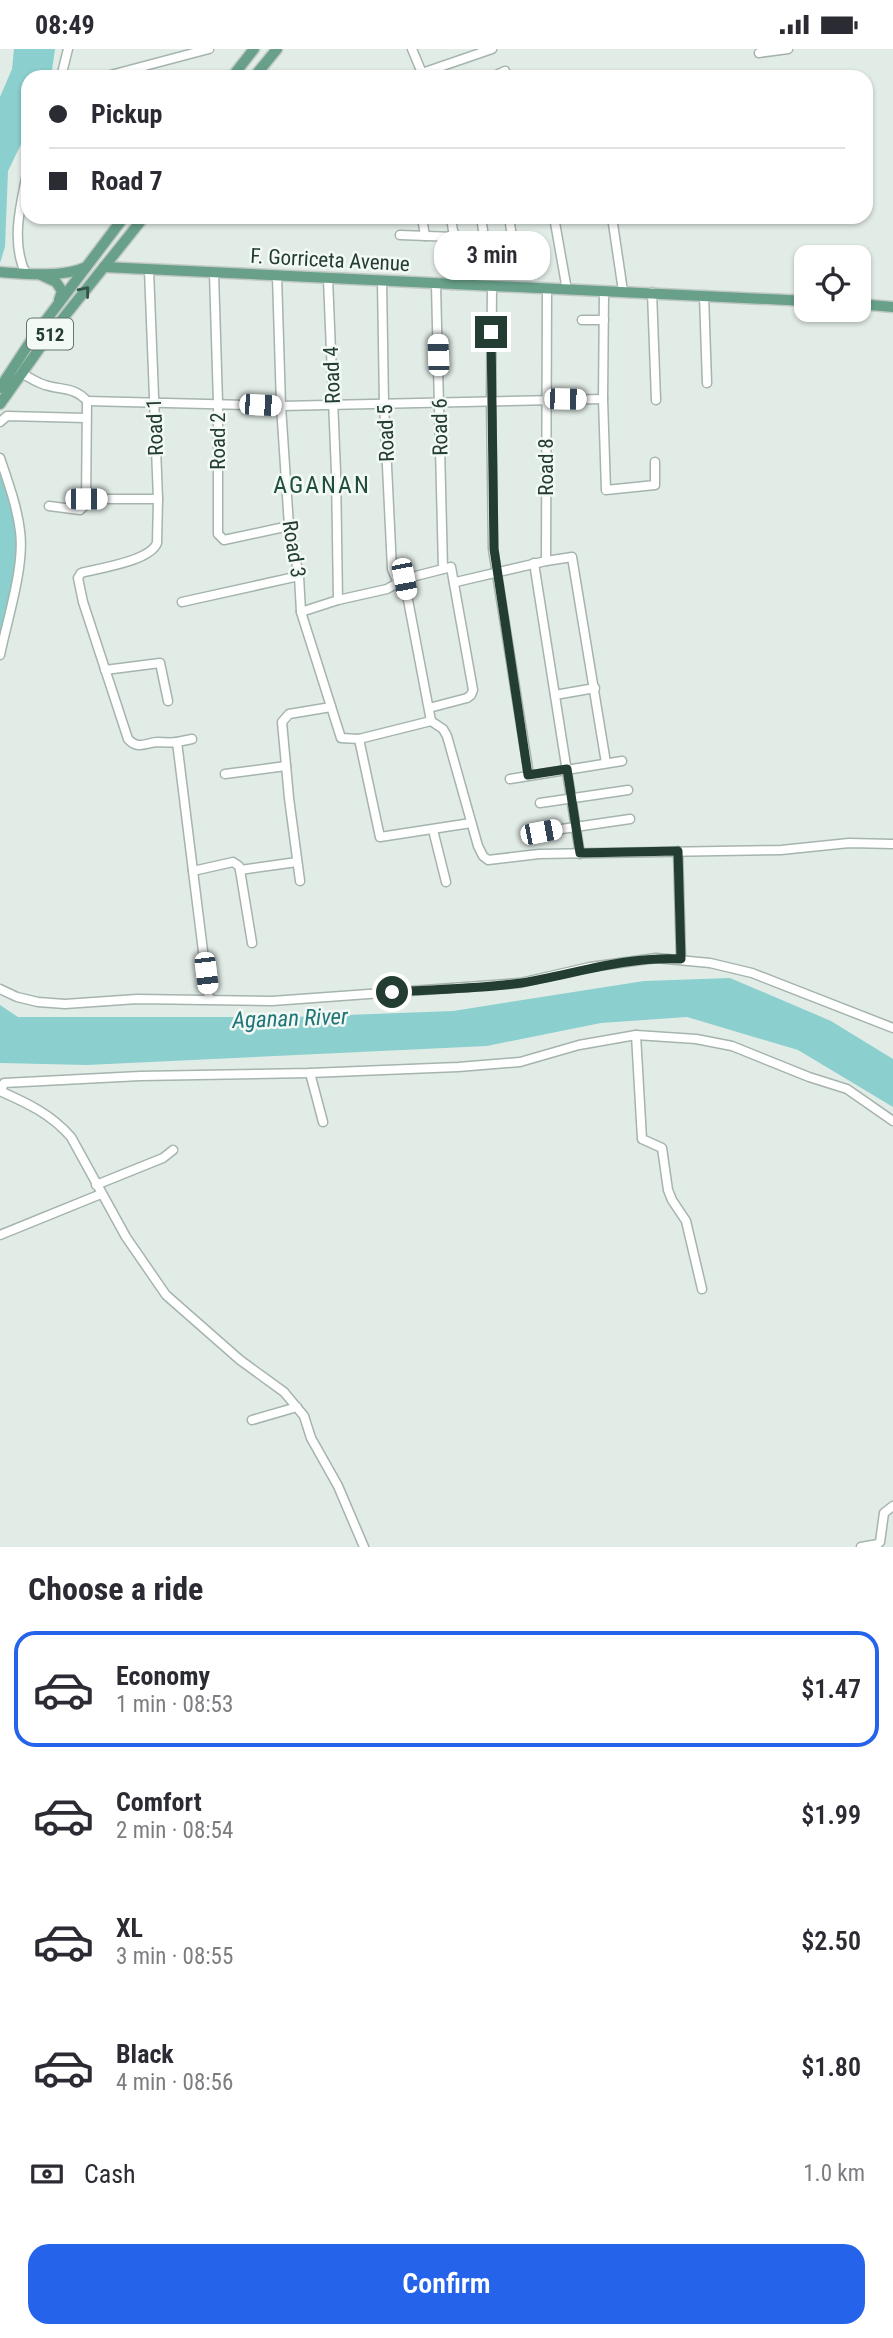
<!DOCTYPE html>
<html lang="en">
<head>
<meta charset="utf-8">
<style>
	body { margin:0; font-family:"Roboto Condensed",sans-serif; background:#f7f7f7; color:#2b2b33; height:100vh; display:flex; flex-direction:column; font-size:26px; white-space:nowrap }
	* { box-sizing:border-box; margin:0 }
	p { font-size:23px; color:#7c7c81 }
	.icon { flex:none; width:38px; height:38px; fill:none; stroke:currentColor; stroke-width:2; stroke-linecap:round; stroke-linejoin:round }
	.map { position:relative; height:1498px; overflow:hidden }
	.details { display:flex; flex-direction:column; background:#fff; flex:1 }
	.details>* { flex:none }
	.top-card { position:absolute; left:21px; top:21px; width:852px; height:154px; border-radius:21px; box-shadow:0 2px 5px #0004; display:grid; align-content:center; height:154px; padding:0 28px; background:#fff }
	.buttons { position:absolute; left:794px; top:196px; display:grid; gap:14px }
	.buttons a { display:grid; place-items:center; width:77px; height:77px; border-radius:14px; background:#fff; box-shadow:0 2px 5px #0004; font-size:35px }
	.end { position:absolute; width:32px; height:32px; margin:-16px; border:9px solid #233d32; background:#fff; box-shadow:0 0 0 4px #fff }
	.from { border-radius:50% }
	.bubble { position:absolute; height:49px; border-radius:21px; background:#fff; box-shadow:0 2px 5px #0004; font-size:23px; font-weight:600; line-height:49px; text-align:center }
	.car { position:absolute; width:21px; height:42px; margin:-21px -10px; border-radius:9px; box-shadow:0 0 5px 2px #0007; background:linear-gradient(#fff 24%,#345 0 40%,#fff 0 76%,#345 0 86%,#fff 0) }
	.top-card b { display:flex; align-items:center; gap:24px; height:66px; font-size:26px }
	.top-card b+b { border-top:2px solid #e1e1e2 }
	.top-card i { width:18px; height:18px; background:#2b2b33 }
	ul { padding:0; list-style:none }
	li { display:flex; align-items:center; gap:21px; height:116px; margin:0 14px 10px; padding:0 14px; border:4px solid transparent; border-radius:21px }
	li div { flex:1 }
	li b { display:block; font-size:26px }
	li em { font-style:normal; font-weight:600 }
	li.on { border-color:#2563eb }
	li>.icon { width:63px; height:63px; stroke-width:1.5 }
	h2 { padding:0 28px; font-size:32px; line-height:84px }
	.pay { display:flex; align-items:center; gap:18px; height:77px; padding:0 28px; font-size:26px }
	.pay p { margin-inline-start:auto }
	.action { display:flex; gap:14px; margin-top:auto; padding:14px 28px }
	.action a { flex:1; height:80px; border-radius:21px; background:#2563eb; color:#fff; font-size:28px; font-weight:600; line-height:80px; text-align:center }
	.status { display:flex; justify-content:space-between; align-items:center; height:49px; padding:0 35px; background:#fff; direction:ltr }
	.status svg { height:19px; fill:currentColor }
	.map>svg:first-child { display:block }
	.water { fill:#8ccfcf }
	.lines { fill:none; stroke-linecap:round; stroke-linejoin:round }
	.minor-casing { stroke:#a5b4ac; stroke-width:11 }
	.major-casing { stroke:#c1c9c6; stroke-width:13 }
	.minor { stroke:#fff; stroke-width:8 }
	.major { stroke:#68a089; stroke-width:10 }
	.oneway { stroke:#345648 }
	.route { stroke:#233d32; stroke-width:9 }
	.labels { text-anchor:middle; stroke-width:5; stroke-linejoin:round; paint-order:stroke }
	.shield { fill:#f3f9f5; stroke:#61756c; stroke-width:2 }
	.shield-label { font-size:19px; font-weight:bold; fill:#233d32 }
	.street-label { font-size:21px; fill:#233d32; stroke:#f3f9f5 }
	.water-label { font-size:23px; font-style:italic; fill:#1f7577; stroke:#f3f9f5 }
	.quarter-label { font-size:24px; letter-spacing:2px; fill:#1f4e3c; stroke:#f3f9f5 }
</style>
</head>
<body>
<div class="status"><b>08:49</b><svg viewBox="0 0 49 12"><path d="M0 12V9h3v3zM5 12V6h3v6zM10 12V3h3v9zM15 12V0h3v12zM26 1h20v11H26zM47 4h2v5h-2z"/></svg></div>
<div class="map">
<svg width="893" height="1498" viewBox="0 0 893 1498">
	<rect width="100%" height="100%" fill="#e2ece6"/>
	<g class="water">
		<polygon points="14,0 55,0 51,28 28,28 28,81 8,122 5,198 0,214 0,48 12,20"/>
		<polygon points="0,421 22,487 0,591"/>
		<polygon points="730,929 831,972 893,1010 893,1058 798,1001 687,968 601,974 487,997 87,1016 0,1014 0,956 18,968 292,968 453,962 644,932"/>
	</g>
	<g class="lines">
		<defs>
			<g id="minor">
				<polyline points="412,0 422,24 492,0"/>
				<polyline points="759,4 788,0"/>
				<polyline points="61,28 68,0"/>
				<polyline points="103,28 209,0"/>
				<polyline points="492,28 505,22"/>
				<polyline points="422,168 425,187"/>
				<polyline points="451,168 453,182 457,188 458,236"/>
				<polyline points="481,168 484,188"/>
				<polyline points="554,168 567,241"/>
				<polyline points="612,168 623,242"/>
				<polyline points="400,186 510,190 512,188 509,168"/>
				<path d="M149 221 158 450 157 494C150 512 100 519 81 524L78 529 83 553 128 690C138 701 145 694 157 693 164 693 170 694 177 693L193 822 233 813 239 817 240 821 297 813"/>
				<polyline points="214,224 218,354 218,485 224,491 289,477"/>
				<path d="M26 225C10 193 21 154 28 120"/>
				<polyline points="277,227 281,357 289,477 299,527 301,563 341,689 359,690 431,672 443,680 447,687 478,797 483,807 488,811 539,805 781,801 849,794 893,795"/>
				<polyline points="328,230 336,423 338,551"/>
				<polyline points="382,233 384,355 392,520 398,534"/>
				<polyline points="436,236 443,520"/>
				<polyline points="452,236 453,183"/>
				<polyline points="492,237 491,351 493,500 529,726"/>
				<polyline points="604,243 603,350 606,441 655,436 655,413"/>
				<polyline points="652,243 656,351"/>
				<polyline points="704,246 707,334"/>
				<polyline points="582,271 604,271"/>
				<path d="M19 323C27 327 37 334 45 336 61 341 75 338 87 352L86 455 80 461 49 457"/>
				<polyline points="87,352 281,357 603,350"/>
				<polyline points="0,373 7,367 86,369"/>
				<path d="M0 409C8 433 17 457 20 482 25 517 7 571 0 606"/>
				<polyline points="86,450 158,450"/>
				<polyline points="546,512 547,240"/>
				<polyline points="534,514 580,805"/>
				<polyline points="456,533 546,512 572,508 606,714"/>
				<polyline points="182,553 299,527"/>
				<polyline points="301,563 338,551 387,540 401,532"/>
				<polyline points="105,621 160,614 168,652"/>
				<polyline points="555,646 595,639"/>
				<polyline points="429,659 467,649 471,646 473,641 451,518 404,530 431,672"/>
				<polyline points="359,690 380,788 471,774"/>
				<polyline points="177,693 192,690"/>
				<polyline points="225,725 286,717"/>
				<polyline points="510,730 622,712"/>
				<polyline points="540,754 628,741"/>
				<polyline points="433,781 446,833"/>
				<polyline points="541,783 630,770"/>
				<polyline points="678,802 681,910"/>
				<polyline points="240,821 252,894"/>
				<polyline points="193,822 209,950"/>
				<polyline points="300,832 289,749 282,673 289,665 331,658"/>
				<polyline points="0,940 17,948 38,953 65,955 137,950 272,952 520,934 590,918 656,909 710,914 752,924 893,979"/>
				<polyline points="636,986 642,1090 662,1099 668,1141 672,1151 686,1172 702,1240"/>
				<polyline points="310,1024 323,1073"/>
				<path d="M0 1042C27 1054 51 1065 71 1088L126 1188 166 1246 240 1311 284 1343 304 1367 311 1389 338 1437 364 1498"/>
				<polyline points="1,1042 4,1034 140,1027 310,1024 458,1018 520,1013 579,996 636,986 696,990 732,997 809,1028 847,1040 893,1072"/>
				<polyline points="96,1136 163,1109 173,1101"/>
				<polyline points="0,1186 101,1145"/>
				<polyline points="252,1371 297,1358"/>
				<polyline points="861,1498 878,1495 880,1493 884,1464 893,1457"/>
			</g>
			<g id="major">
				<polyline points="232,28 254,0"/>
				<polyline points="254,28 277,0"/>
				<polyline points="104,218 807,252"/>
				<path d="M0 223C25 225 63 229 86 218"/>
				<polyline points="41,226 56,233 62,242 59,251"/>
				<polyline points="859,255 893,258"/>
				<polyline points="0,339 34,287 124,168"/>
				<polyline points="0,355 44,293 144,168"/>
			</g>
		</defs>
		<use href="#minor" class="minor-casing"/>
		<use href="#major" class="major-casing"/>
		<use href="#minor" class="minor"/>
		<use href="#major" class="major"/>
	</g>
	<defs><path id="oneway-chevron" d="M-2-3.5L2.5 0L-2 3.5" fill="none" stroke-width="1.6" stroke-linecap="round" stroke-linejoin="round" transform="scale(1.75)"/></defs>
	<use class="oneway" href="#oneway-chevron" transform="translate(85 242) rotate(-51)"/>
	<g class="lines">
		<path class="route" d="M392 943C435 940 479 940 521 934 575 925 625 907 681 910L678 802 580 804 567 720 528 726 494 500 491 283"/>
	</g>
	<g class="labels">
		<rect class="shield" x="27" y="269.5" width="46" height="31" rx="5"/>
		<g class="shield-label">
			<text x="50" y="292">512</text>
		</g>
		<g class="street-label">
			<text transform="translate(330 211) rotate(3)" y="7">F. Gorriceta Avenue</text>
			<text transform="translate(332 326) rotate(-92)" y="7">Road 4</text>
			<text transform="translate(155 378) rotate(-92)" y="7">Road 1</text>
			<text transform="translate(440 378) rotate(-91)" y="7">Road 6</text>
			<text transform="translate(386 384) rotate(-92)" y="7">Road 5</text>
			<text transform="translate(218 392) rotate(-90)" y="7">Road 2</text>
			<text transform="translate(546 418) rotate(-90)" y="7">Road 8</text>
			<text transform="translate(294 500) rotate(81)" y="7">Road 3</text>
		</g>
		<g class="water-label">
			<text transform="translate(290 969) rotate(-2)" y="8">Aganan River</text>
		</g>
		<g class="quarter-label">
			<text x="322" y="444">AGANAN</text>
		</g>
	</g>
</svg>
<div class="buttons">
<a><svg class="icon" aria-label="locate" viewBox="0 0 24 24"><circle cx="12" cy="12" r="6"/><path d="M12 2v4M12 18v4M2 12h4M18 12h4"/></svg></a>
</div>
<i class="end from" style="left:392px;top:943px"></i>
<i class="end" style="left:491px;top:283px"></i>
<div class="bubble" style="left:434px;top:182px;width:116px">3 min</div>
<i class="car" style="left:438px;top:306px;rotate:358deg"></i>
<i class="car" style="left:565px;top:350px;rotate:91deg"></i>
<i class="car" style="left:260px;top:356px;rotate:93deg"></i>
<i class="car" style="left:86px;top:450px;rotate:90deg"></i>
<i class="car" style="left:404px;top:530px;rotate:169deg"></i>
<i class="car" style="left:541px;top:783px;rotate:79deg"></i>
<i class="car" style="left:206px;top:924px;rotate:173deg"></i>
<div class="top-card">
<b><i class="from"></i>Pickup</b>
<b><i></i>Road 7</b>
</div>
</div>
<section class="details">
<h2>Choose a ride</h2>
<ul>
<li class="on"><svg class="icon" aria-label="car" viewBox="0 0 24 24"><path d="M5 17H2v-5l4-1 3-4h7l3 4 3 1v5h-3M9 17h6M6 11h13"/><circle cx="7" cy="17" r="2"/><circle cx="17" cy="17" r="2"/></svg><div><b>Economy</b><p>1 min · 08:53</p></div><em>$1.47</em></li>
<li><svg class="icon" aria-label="car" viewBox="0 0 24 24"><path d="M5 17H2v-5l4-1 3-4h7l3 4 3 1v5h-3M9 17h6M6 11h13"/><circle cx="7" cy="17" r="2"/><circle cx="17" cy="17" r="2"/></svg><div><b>Comfort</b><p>2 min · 08:54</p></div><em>$1.99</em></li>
<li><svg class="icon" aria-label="car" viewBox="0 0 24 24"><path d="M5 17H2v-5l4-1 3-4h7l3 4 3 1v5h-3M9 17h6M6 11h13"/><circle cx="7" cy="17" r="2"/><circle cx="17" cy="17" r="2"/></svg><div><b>XL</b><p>3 min · 08:55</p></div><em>$2.50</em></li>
<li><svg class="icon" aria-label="car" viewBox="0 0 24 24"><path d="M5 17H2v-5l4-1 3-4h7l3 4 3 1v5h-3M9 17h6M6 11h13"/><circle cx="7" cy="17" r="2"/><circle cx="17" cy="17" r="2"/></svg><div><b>Black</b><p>4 min · 08:56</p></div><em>$1.80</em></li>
</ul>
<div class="pay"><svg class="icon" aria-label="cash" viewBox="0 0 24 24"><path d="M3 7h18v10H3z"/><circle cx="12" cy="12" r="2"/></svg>Cash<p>1.0 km</p></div>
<div class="action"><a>Confirm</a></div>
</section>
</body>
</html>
